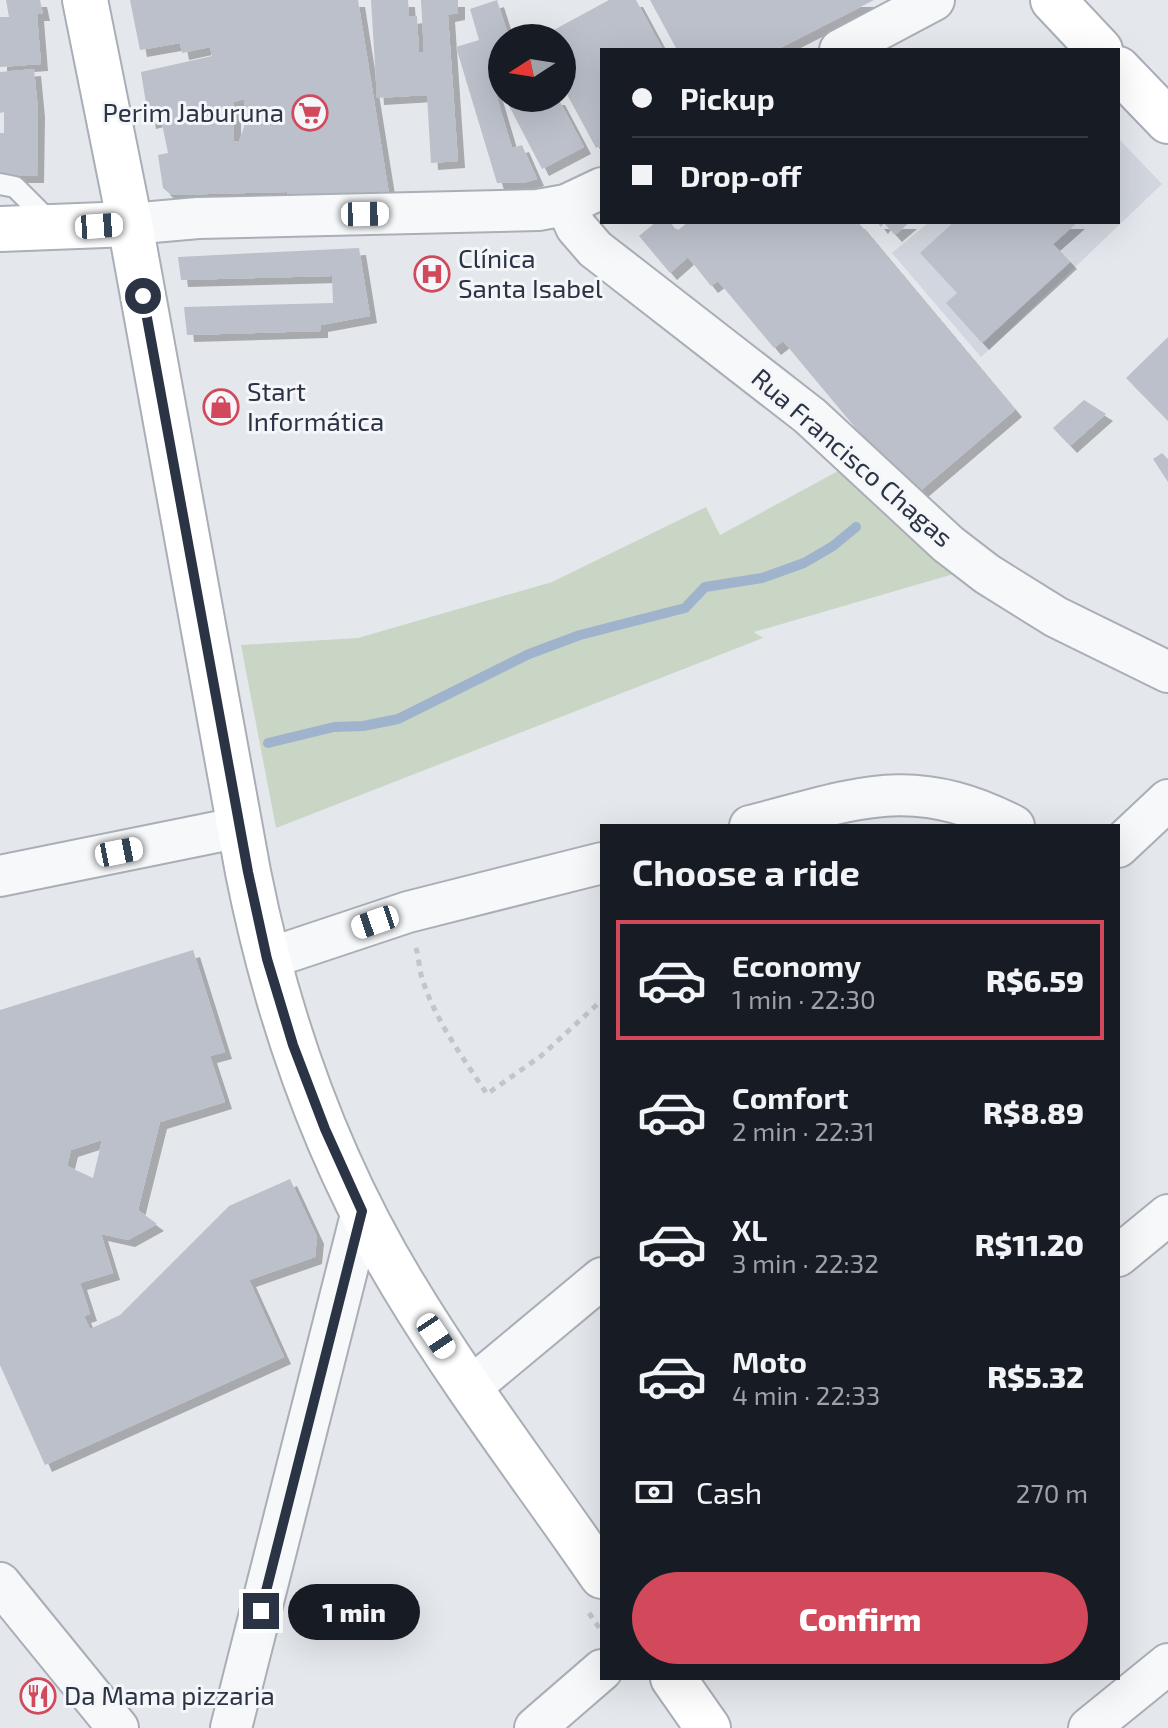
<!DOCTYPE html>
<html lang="en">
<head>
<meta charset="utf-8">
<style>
	body { margin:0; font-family:"Exo 2",sans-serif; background:#20242c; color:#f1f3f6; height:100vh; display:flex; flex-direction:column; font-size:30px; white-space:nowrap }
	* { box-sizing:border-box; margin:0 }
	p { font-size:26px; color:#9ea1a6 }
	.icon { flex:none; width:44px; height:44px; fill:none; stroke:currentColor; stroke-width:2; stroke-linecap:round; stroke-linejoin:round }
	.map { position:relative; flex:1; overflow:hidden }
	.details { position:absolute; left:600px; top:824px; width:520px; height:856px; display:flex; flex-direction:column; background:#171b24; border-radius:0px; box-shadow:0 8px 32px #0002 }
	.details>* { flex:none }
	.banner { position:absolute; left:600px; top:48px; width:520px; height:176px; border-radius:0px; box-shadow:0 8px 32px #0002; display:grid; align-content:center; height:176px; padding:0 32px; background:#171b24 }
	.needle { width:52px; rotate:258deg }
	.buttons { position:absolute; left:488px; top:24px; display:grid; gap:16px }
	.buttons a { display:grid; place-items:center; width:88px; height:88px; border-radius:50%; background:#171b24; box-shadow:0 8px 32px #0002; font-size:40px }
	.end { position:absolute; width:36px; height:36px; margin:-18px; border:10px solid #2b3445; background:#fff; box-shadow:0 0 0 4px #fff }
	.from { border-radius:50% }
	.bubble { position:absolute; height:56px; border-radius:28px; background:#171b24; box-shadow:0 8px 32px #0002; font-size:26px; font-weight:800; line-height:56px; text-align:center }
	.car { position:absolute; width:24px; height:48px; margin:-24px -12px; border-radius:10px; box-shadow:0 0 6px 2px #0007; background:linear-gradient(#fff 24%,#345 0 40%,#fff 0 76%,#345 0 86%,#fff 0) }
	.banner b { display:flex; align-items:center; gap:28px; height:76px; font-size:30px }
	.banner b+b { border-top:2px solid #363941 }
	.banner i { width:20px; height:20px; background:#f1f3f6 }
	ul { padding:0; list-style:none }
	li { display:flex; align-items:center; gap:24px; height:120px; margin:0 16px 12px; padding:0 16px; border:4px solid transparent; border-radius:0px }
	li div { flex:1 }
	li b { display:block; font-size:30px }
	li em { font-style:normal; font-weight:800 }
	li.active { border-color:#d1495b }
	li>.icon { width:72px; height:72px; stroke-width:1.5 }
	h2 { padding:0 32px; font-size:36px; line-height:96px }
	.pay { display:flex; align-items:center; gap:20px; height:88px; padding:0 32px; font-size:30px }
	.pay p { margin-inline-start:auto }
	.primary-button { display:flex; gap:16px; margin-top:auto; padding:16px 32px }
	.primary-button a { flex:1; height:92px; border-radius:48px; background:#d1495b; color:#fff; font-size:32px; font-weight:800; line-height:92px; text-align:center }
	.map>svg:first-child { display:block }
	.built { fill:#d2d6de }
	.green { fill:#c9d6c5 }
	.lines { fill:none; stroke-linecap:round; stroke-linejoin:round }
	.stream { stroke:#9fb4cc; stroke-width:10 }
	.building { fill:#bbc0ca; fill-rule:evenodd; filter:url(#shadow) }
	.lane-casing { stroke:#a9aeb7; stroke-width:24 }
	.street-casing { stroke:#a9aeb7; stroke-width:44 }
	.secondary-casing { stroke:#a9aeb7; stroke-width:48 }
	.path { stroke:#c2c5cb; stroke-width:5; stroke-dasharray:6 6; stroke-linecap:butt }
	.lane { stroke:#f7f8fa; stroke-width:20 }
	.street { stroke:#f7f8fa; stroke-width:40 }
	.secondary { stroke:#fff; stroke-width:44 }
	.route { stroke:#2b3445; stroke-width:10 }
	.labels { text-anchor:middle; stroke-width:6; stroke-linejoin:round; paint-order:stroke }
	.poi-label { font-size:26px; fill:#2b3445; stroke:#f4f6f9; text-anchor:start }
	.street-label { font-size:26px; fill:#2b3445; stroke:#f4f6f9 }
</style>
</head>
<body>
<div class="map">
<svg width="1168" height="1728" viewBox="0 0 1168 1728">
	<defs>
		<filter id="shadow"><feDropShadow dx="7" dy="7" stdDeviation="0" flood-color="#0004"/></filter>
	</defs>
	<rect width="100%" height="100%" fill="#e4e7ec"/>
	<polygon class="built" points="1118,138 1162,184 981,357 892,253 929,222 1118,222"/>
	<polygon class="green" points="840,470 957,573 754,632 763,638 276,828 241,645 358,638 552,582 706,507 720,535"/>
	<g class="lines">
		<polyline class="stream" points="268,743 334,727 363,726 398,719 529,654 580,635 685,608 705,587 762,578 804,563 833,546 856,527"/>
	</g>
	<g class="building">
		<polygon points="6,0 40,0 43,14 37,14 41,64 0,67 0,17 9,17"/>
		<path d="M130 0H358L390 200 288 204 287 192 171 195 163 188 158 155 168 153 161 119 149 122 141 72 212 56 210 47 182 53 180 43 140 50ZM244 99V127L239 141 234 142V102Z"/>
		<polygon points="371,0 408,0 409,17 417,16 419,53 424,52 421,0 458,0 458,13 448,15 458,161 431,163 427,95 377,98"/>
		<polygon points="497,0 509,38 502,38 502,60 487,64 512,148 522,145 537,179 523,183 497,183 456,47 479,40 470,9"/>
		<polygon points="609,0 636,0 663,50 602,50 602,145 596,148 562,85 562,38 539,38"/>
		<polygon points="650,0 874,0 776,50 677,50"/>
		<polygon points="34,69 38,110 37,176 0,176 0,133 4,133 4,112 0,113 0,72"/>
		<polygon points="505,98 558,98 584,147 542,169"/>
		<polygon points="656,222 670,222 677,231 688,222 858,222 1015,410 913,497 783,341 774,348 718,281 711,286 688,257 670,273 639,236"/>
		<polygon points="877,222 910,222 895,235 884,223 881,227"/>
		<polygon points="954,222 1078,222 1053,244 1070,262 982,343 946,303 957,293 920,253"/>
		<polygon points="359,248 370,316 321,325 321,331 187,335 184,307 333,303 332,276 181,280 178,257"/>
		<polygon points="1168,337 1168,421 1126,378"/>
		<polygon points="1084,400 1106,414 1070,446 1053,428"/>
		<polygon points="1162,453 1168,459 1168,482 1153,459"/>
		<path d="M193 950 225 1052 210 1056 225 1102 160 1122 138 1210 157 1224 128 1240 101 1234 113 1273 80 1283 90 1314 84 1316 90 1329 120 1315 229 1206 290 1179 317 1237 315 1257 249 1280 284 1357 45 1465 0 1365V1010ZM102 1140 93 1178 67 1166 71 1150Z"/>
	</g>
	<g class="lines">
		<defs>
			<polyline id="lane" points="0,184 15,187 52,224"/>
			<g id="street">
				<polyline points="840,50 934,0"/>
				<polyline points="566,205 576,227 595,249 810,416 948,544 987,574 1056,617 1168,672"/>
				<polyline points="130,224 198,218 538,210 566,205 602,188"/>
				<path d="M750 826C853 800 912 772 1014 826"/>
				<polyline points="1118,847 1168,800"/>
				<polyline points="0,876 241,827"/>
				<polyline points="267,959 408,912 602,863"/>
				<polyline points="1118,1256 1168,1215"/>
				<polyline points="471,1387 602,1278"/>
				<polyline points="0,1583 118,1728"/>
				<polyline points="231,1728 362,1211"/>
				<polyline points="535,1728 602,1670"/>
				<polyline points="1089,1728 1168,1664"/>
			</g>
			<g id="secondary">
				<path d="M85 0 130 224 248 872C277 1017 326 1158 403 1285 463 1385 536 1480 602 1576"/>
				<polyline points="1053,0 1100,50"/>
				<polyline points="1118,69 1168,121"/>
				<polyline points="0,229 130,224"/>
				<polyline points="673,1678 708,1728"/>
			</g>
		</defs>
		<use href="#lane" class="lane-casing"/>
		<use href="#street" class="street-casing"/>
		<use href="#secondary" class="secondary-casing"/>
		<g class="path">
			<path d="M416 948C419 957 419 969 422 978 435 1020 463 1058 487 1094L541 1056 602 1000"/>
			<polyline points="589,1613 602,1632"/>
		</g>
		<use href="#lane" class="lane"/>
		<use href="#street" class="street"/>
		<use href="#secondary" class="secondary"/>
	</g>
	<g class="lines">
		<polyline class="route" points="143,296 248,872 267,959 293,1045 325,1129 362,1211 261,1611"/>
	</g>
	<defs>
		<symbol id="supermarket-ring" viewBox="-11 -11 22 22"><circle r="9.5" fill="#f4f6f9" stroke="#d1495b" stroke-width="1.5"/><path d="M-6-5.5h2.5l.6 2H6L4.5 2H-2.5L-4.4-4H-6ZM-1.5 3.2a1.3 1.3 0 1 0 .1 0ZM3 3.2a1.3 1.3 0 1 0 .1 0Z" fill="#d1495b"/></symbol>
		<symbol id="hospital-ring" viewBox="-11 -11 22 22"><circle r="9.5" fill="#f4f6f9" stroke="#d1495b" stroke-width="1.5"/><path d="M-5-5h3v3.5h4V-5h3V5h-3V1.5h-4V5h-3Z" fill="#d1495b"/></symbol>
		<symbol id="shop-ring" viewBox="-11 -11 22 22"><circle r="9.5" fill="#f4f6f9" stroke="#d1495b" stroke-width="1.5"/><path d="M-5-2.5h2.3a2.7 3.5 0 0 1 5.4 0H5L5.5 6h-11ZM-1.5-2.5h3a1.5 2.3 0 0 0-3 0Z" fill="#d1495b"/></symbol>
		<symbol id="restaurant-ring" viewBox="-11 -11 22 22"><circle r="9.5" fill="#f4f6f9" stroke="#d1495b" stroke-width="1.5"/><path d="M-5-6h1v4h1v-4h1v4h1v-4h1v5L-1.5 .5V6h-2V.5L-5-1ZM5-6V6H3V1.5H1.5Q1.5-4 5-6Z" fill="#d1495b"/></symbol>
	</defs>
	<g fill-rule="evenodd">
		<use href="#supermarket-ring" x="290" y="93" width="40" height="40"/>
		<use href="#hospital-ring" x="412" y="254" width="40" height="40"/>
		<use href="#shop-ring" x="201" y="387" width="40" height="40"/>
		<use href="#restaurant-ring" x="18" y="1676" width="40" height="40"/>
	</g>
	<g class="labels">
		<g class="poi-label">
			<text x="284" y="122" text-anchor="end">Perim Jaburuna</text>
			<text x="458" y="268">Clínica<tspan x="458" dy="30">Santa Isabel</tspan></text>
			<text x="247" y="401">Start<tspan x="247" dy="30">Informática</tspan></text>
			<text x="64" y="1705">Da Mama pizzaria</text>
		</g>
		<g class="street-label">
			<text transform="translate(852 458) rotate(41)" y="9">Rua Francisco Chagas</text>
		</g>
	</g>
</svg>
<div class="buttons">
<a><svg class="needle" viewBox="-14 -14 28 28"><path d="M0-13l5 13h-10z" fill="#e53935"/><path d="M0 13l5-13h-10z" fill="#9ea1a6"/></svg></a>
</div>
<i class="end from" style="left:143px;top:296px"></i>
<i class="end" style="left:261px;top:1611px"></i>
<div class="bubble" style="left:288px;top:1584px;width:132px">1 min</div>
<i class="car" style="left:365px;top:214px;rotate:89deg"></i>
<i class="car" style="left:99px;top:226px;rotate:86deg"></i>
<i class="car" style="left:119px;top:852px;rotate:79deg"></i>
<i class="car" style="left:375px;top:922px;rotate:251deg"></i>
<i class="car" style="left:436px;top:1336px;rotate:146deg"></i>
<div class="banner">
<b><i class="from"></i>Pickup</b>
<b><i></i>Drop-off</b>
</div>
<section class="details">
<h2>Choose a ride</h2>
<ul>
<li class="active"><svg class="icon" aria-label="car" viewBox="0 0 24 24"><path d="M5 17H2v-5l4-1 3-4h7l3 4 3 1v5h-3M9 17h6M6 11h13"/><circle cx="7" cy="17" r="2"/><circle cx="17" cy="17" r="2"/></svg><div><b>Economy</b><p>1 min · 22:30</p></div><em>R$6.59</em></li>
<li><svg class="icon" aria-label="car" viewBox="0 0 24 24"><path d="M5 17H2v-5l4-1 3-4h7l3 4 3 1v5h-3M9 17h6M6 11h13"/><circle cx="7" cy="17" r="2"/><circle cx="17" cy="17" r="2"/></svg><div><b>Comfort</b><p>2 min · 22:31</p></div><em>R$8.89</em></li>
<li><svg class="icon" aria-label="car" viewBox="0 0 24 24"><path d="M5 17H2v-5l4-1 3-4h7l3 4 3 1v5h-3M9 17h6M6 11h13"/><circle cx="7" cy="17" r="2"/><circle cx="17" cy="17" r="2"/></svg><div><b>XL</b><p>3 min · 22:32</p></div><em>R$11.20</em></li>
<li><svg class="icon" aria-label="car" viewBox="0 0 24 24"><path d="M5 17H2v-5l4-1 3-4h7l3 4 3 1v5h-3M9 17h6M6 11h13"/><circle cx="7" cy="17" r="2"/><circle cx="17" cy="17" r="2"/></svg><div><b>Moto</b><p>4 min · 22:33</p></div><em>R$5.32</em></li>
</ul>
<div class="pay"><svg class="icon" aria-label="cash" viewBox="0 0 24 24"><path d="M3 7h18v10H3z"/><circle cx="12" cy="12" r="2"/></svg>Cash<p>270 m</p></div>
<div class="primary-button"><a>Confirm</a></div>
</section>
</div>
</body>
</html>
